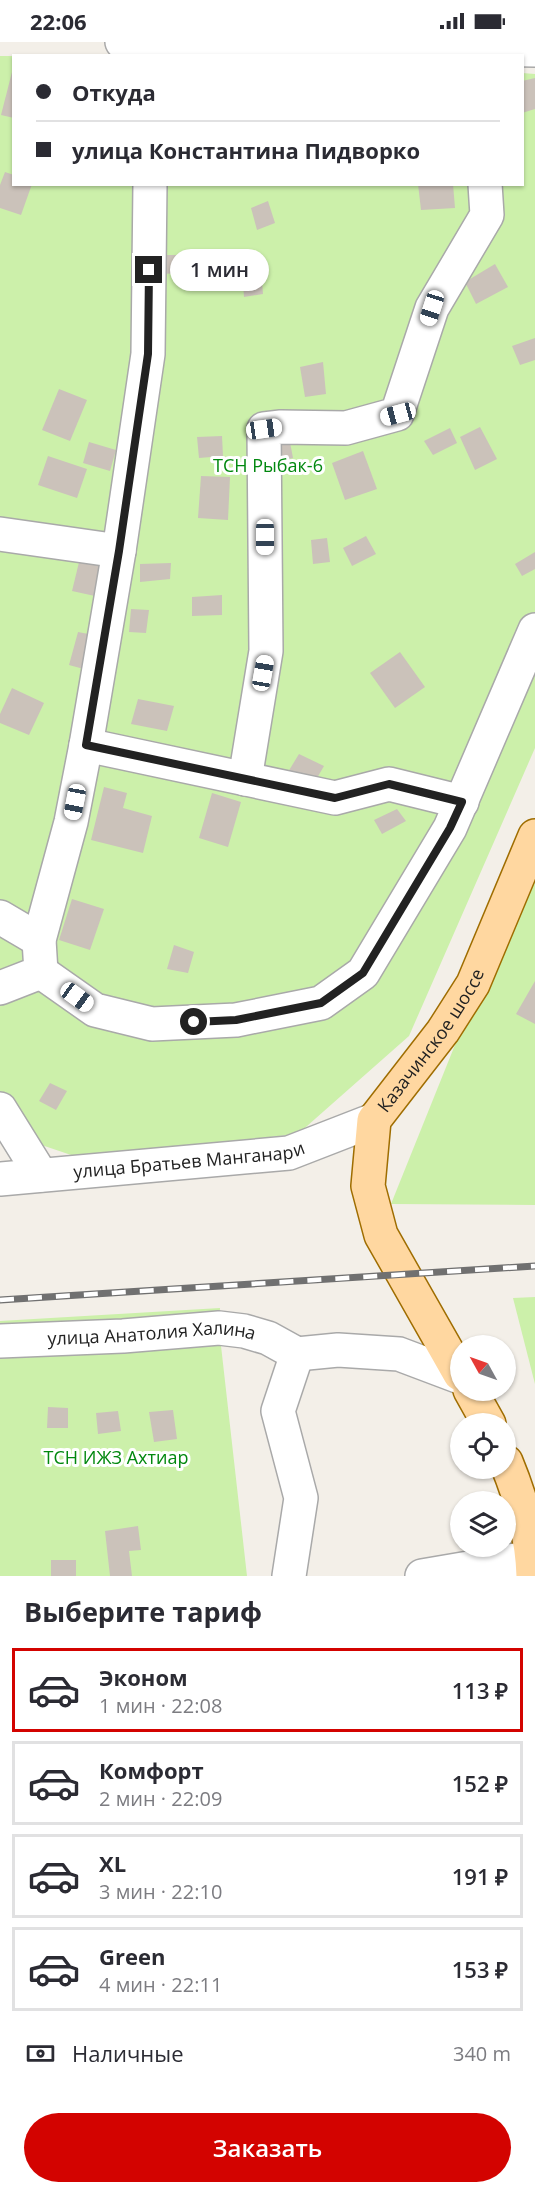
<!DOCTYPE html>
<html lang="ru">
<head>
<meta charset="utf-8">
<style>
	body { margin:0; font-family:"Open Sans",sans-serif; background:#f2f2f3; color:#2b2b33; height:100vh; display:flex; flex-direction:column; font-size:22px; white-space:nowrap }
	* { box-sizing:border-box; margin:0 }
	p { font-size:20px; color:#7c7c81 }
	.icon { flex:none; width:33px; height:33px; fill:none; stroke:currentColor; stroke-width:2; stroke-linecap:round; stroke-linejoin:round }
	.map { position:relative; height:1534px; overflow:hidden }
	.side { display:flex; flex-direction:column; background:#fff; flex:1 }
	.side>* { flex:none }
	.top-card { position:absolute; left:12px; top:12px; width:512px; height:132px; border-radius:0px; box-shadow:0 2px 4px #0004; display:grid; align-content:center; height:132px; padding:0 24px; background:#fff }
	.needle { width:39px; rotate:310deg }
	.buttons { position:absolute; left:450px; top:1293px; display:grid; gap:12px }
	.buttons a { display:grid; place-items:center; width:66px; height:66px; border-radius:50%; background:#fff; box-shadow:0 2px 4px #0004; font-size:30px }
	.end { position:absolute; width:27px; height:27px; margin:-14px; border:8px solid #222; background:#fff; box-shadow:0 0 0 3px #fff }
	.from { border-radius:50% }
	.bubble { position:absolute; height:42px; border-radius:21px; background:#fff; box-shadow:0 2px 4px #0004; font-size:20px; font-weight:600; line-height:42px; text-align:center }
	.car { position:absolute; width:18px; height:36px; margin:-18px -9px; border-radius:8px; box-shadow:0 0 4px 2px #0007; background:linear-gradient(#fff 24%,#345 0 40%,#fff 0 76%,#345 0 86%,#fff 0) }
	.top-card b { display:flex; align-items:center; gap:21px; height:57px; font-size:22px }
	.top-card b+b { border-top:2px solid #e1e1e2 }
	.top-card i { width:15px; height:15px; background:#2b2b33 }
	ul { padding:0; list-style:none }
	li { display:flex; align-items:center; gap:18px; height:84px; margin:0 12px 9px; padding:0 12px; border:3px solid #e1e1e2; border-radius:0px }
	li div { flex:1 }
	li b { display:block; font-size:22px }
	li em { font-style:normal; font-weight:600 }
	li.selected { border-color:#d30300 }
	li>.icon { width:54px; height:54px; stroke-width:1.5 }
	h2 { padding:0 24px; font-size:27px; line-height:72px }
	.pay { display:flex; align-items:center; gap:15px; height:66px; padding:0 24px; font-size:22px }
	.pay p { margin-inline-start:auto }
	.button { display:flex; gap:12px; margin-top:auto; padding:12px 24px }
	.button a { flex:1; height:69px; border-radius:36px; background:#d30300; color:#fff; font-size:24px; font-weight:600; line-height:69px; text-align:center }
	.status { display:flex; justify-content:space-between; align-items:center; height:42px; padding:0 30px; background:#fff; direction:ltr }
	.status svg { height:16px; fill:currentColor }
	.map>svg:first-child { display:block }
	.grass { fill:#ccf0aa }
	.building { fill:#cbc2ba }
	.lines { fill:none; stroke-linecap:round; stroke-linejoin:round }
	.minor-casing { stroke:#a9a9a9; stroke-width:36 }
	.major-casing { stroke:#9f6d00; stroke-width:36 }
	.minor { stroke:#fff; stroke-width:33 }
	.major { stroke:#ffd7a0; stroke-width:33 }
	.rail-casing { stroke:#707070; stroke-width:7 }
	.rail { stroke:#fff; stroke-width:4.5; stroke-dasharray:14; stroke-linecap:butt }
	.route { stroke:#222; stroke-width:8 }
	.labels { text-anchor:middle; stroke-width:6; stroke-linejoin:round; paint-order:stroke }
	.park-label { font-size:18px; fill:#02880f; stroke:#fff }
	.street-label { font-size:18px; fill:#222; stroke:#fff }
</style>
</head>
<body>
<div class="status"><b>22:06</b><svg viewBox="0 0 49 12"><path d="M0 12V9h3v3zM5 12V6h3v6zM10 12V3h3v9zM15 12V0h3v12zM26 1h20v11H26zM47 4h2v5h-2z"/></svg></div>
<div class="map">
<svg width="535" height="1534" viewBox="0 0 535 1534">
	<rect width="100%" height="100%" fill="#f3efe8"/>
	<g class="grass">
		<polygon points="0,14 13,14 14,142 522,142 522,31 535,32 535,706 409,994 298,1092 80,1116 0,1089"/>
		<polygon points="535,804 535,1163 391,1162"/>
		<polygon points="535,1255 535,1342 513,1256"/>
		<polygon points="220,1266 219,1286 247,1534 0,1534 0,1279"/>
	</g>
	<g class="building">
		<polygon points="13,26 14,26 14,76 1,73"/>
		<polygon points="535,36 535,67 522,71 522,39"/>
		<polygon points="5,130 14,133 14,142 32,142 21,173 0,166 0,143"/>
		<polygon points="418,142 453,142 455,166 421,168"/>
		<polygon points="268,159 275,181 257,188 251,166"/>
		<polygon points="162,213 180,213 181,231 162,232"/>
		<polygon points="260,213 263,252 244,255 241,214"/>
		<polygon points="212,216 232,216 233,238 211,238"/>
		<polygon points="495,222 508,245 476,262 465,240"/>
		<polygon points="535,296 535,318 520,323 512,304"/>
		<polygon points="323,320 326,352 305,355 300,325"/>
		<polygon points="59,347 87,358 70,399 42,388"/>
		<polygon points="480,385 497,417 475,428 460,395"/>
		<polygon points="450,386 457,401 433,413 424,399"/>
		<polygon points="222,394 223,414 199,416 197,395"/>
		<polygon points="289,395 293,416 271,421 268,398"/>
		<polygon points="89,400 116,408 110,429 83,421"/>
		<polygon points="363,409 377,447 345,458 332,421"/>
		<polygon points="48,414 87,427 77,456 38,443"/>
		<polygon points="201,434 230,435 228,478 198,476"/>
		<polygon points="366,494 376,512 352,524 343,506"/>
		<polygon points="327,496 330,520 313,522 311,498"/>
		<polygon points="535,510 535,527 522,534 515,522"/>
		<polygon points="80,516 111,523 104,556 72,549"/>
		<polygon points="171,521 170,537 140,540 140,522"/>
		<polygon points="222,553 222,573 192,574 192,555"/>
		<polygon points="131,567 149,568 146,591 129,590"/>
		<polygon points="78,590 99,594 91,629 69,623"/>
		<polygon points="400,610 425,645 395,666 370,631"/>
		<polygon points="12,646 44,661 29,693 0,681 0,672"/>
		<polygon points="138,657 174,664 167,689 131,682"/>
		<polygon points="299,712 324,724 313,743 288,730"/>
		<polygon points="104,745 127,751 123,766 152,774 143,811 91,798"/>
		<polygon points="212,751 241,760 228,805 199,796"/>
		<polygon points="397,767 406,779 382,792 374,778"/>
		<polygon points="72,857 104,867 90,908 59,898"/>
		<polygon points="174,903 194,910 188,931 167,927"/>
		<polygon points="535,939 535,982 516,972"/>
		<polygon points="50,1041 67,1049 56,1068 39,1059"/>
		<polygon points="48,1365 68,1366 68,1386 47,1386"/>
		<polygon points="173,1368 177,1397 154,1400 149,1370"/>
		<polygon points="118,1369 121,1389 98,1392 96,1371"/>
		<polygon points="138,1484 141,1508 129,1509 132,1534 110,1534 105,1489"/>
		<rect x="51" y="1518" width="25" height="16"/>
	</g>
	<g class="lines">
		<defs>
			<g id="minor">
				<polyline points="122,0 535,8"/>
				<polyline points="0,492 119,509"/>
				<polyline points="86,703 335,756 389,742 462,760"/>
				<polyline points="245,737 266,609 264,387 281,385 346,386 397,372 432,266 487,173 485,142"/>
				<polyline points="0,875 39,898"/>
				<polyline points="41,930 95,968 152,982 236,978 321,961 363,931 450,786 535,588"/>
				<polyline points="0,946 41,930 39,898 71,780 86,703 119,509 148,312 150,142"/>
				<polyline points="0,1067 41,1133"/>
				<path id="s1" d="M0 1137 289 1111 374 1078"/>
				<path id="s2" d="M0 1299 123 1294 219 1286 244 1289 268 1296 297 1312"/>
				<polyline points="297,1312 338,1308 399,1312 460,1335"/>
				<polyline points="289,1534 301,1456 278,1369 297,1312"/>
				<polyline points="422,1534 533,1515"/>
			</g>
			<g id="major">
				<path id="s3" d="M460 1332 381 1193 368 1144 374 1078 443 989 473 942 535 794"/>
				<polyline points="470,1348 489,1382"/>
				<path d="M506 1420C521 1456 532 1495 533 1534"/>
			</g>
		</defs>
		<use href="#minor" class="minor-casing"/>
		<use href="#major" class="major-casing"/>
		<use href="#minor" class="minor"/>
		<use href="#major" class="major"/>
		<defs>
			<polyline id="rail" points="0,1258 535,1224"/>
		</defs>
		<use href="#rail" class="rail-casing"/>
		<use href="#rail" class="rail"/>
	</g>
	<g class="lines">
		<polyline class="route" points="149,228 148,312 119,509 86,703 335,756 389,742 462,760 450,786 363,931 321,961 236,978 194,980"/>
	</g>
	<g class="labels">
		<g class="park-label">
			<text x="268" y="430">ТСН Рыбак-6</text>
			<text x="116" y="1422">ТСН ИЖЗ Ахтиар</text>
		</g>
		<g class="street-label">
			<text dy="6" stroke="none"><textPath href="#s3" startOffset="375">Казачинское шоссе</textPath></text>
			<text dy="6" stroke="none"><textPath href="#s1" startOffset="190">улица Братьев Манганари</textPath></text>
			<text dy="6" stroke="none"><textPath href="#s2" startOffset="152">улица Анатолия Халина</textPath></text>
		</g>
	</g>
</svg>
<div class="buttons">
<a><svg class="needle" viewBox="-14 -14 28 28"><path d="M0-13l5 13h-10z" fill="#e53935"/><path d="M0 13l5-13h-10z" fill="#7c7c81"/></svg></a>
<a><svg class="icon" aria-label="locate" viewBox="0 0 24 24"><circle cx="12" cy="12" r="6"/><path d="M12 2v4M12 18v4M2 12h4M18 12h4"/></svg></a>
<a><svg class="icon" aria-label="layers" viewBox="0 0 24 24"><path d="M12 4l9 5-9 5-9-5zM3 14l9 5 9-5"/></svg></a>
</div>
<i class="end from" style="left:194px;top:980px"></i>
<i class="end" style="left:149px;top:228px"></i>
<div class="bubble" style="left:170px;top:207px;width:99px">1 мин</div>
<i class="car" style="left:432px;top:266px;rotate:198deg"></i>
<i class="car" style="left:398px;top:372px;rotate:255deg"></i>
<i class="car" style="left:264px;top:387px;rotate:82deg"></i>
<i class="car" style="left:265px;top:495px;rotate:180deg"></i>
<i class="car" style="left:263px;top:631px;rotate:10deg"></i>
<i class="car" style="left:75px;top:760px;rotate:191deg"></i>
<i class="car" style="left:77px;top:955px;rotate:126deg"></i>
<div class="top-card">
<b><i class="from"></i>Откуда</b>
<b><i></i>улица Константина Пидворко</b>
</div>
</div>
<section class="side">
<h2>Выберите тариф</h2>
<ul>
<li class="selected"><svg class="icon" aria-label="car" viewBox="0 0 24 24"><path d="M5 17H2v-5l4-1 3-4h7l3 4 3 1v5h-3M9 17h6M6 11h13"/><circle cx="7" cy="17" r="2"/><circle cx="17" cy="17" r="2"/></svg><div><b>Эконом</b><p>1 мин · 22:08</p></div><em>113 ₽</em></li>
<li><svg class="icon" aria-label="car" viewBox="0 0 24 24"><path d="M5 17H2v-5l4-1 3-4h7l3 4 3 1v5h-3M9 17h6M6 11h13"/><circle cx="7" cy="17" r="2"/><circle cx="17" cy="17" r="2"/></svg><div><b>Комфорт</b><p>2 мин · 22:09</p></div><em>152 ₽</em></li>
<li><svg class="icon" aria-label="car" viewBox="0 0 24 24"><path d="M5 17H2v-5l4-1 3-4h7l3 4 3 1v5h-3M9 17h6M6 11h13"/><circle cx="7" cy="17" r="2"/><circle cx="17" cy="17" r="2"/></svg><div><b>XL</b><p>3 мин · 22:10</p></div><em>191 ₽</em></li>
<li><svg class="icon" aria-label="car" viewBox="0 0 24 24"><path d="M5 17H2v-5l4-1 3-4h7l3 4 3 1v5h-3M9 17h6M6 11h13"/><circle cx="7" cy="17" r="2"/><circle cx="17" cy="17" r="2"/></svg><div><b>Green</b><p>4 мин · 22:11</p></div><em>153 ₽</em></li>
</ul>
<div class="pay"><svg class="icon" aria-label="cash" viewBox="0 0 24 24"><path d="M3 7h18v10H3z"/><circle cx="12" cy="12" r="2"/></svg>Наличные<p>340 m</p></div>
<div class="button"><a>Заказать</a></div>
</section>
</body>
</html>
